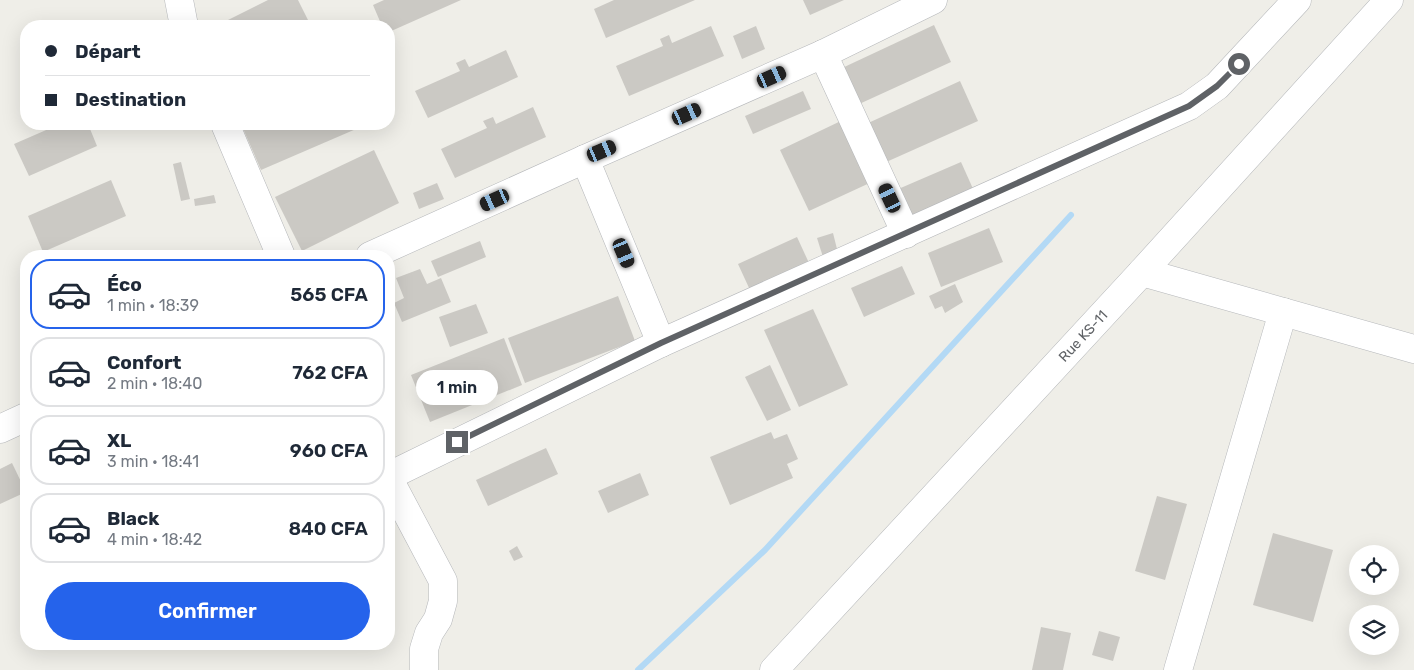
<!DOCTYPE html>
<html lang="fr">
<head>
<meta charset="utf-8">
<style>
	body { margin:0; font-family:Rubik,sans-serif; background:#f6f6f7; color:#1f2937; height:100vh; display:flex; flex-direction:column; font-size:19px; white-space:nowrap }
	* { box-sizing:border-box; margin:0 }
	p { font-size:16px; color:#747a83 }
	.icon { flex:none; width:28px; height:28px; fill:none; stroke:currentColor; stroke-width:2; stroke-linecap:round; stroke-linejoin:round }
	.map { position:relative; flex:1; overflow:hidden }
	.side { position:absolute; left:20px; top:250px; width:375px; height:400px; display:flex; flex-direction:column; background:#fff; border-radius:20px; box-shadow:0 5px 20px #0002 }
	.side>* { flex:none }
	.top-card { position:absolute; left:20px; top:20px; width:375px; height:110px; border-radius:20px; box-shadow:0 5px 20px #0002; display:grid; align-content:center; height:110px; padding:0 25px; background:#fff }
	.fabs { position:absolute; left:1349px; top:545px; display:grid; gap:10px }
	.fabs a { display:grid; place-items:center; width:50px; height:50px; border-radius:50%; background:#fff; box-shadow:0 5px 20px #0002; font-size:25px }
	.end { position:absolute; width:22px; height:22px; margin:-11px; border:6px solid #5f6266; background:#fff; box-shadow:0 0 0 2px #fff }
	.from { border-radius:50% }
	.bubble { position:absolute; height:35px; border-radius:18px; background:#fff; box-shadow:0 5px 20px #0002; font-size:16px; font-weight:600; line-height:35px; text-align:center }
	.car { position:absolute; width:15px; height:30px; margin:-15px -8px; border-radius:6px; box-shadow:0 0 4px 1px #0007; background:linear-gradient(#222 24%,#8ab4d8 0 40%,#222 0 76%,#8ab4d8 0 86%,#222 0) }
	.top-card b { display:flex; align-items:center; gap:18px; height:48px; font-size:19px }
	.top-card b+b { border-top:1px solid #e0e1e3 }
	.top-card i { width:12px; height:12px; background:#1f2937 }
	ul { padding:9px 0 0; list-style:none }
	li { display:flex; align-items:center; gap:15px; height:70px; margin:0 10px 8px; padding:0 15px; border:2px solid #e0e1e3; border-radius:20px }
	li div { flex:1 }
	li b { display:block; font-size:19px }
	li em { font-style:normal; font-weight:600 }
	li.active { border-color:#2563eb }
	li>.icon { width:45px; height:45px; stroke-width:1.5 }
	.primary-button { display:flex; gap:10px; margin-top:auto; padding:10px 25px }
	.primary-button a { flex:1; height:58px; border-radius:30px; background:#2563eb; color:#fff; font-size:20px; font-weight:600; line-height:58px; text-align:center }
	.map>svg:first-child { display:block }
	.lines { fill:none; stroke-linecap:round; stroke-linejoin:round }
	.stream { stroke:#b3d9f5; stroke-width:6 }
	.building { fill:#cbc9c4 }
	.minor-casing { stroke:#b5b7ba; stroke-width:29 }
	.minor { stroke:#fff; stroke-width:28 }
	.route { stroke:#5f6266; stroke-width:6 }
	.labels { text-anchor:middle; stroke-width:4; stroke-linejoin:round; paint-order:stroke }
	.street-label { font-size:14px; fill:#5f6266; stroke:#fff }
</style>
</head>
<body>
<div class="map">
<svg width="1414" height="670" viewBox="0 0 1414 670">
	<rect width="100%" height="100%" fill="#efeee8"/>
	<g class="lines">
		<polyline class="stream" points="638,670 765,550 1071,215"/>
	</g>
	<g class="building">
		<polygon points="268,0 298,0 311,26 216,26"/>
		<polygon points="384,0 461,0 389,32 389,26 382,26 373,5"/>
		<polygon points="614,0 695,0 606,38 594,9"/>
		<polygon points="803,0 844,0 810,15"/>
		<polygon points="934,25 951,62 857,105 840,69"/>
		<polygon points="711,26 724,56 629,96 616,66 663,46 660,39 669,35 672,43"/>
		<polygon points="756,26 765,49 742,59 733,36"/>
		<polygon points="506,50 518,77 428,118 415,91 460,71 456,63 465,59 469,67"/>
		<polygon points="960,81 978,121 884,163 866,124"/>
		<polygon points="803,91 811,109 753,134 745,116"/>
		<polygon points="533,107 546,137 455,178 441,149 487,128 483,121 493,117 496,124"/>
		<polygon points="845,119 874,181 809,211 780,150"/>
		<polygon points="60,124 88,124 97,146 29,176 14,144"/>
		<polygon points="241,124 363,124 363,126 261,170"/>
		<polygon points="374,150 399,203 302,251 275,197"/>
		<polygon points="181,162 190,199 181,201 173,164"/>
		<polygon points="961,162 974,191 909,219 896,190"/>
		<polygon points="111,180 126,216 43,252 28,216"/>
		<polygon points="437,183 444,199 419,209 413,193"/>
		<polygon points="214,195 216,203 195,206 194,199"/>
		<polygon points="989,228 1003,262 941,287 928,253"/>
		<polygon points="833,233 838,253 823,257 817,238"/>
		<polygon points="797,237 809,263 750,290 738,264"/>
		<polygon points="480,241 486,257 438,277 431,261"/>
		<polygon points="902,266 915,294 864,317 851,288"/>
		<polygon points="420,269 427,284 441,278 451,302 402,322 394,303 404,298 396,278"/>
		<polygon points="955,284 963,302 945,313 942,306 935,309 929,296"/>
		<polygon points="618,296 635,341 525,383 508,338"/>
		<polygon points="476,304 488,333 450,347 439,317"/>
		<polygon points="813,309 848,385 799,407 764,330"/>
		<polygon points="389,316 394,326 389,329"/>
		<polygon points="504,338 522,385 430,422 411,375"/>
		<polygon points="770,365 791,410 767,421 745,377"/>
		<polygon points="771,432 774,439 787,434 798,459 787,464 793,478 730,505 710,457"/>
		<polygon points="546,448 558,474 488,506 476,480"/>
		<polygon points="12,463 26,492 0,504 0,469"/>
		<polygon points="640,473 649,495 608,513 598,491"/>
		<polygon points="1157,496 1187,504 1165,580 1135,571"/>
		<polygon points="1273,533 1333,550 1313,622 1253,605"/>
		<polygon points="517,546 523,557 514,561 509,551"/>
		<polygon points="1041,627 1071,633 1063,670 1032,670"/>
		<polygon points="1099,631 1120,637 1113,661 1092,655"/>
	</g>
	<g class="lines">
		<defs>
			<g id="minor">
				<polyline points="179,0 184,26"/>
				<polyline points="823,54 906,234"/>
				<polyline points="225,124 281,256"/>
				<polyline points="585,159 661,343"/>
				<polyline points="370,256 585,159 823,54 933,0"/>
				<polyline points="1142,272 1414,349"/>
				<polyline points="0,429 26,417"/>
				<polyline points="389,476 661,343 1189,106 1217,86 1297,0"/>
				<polyline points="389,479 443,581 443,601 438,619 429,633 424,649 424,670"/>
				<path id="s1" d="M774 670 1142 272 1389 0"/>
				<polyline points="1178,670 1283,312"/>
			</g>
		</defs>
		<use href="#minor" class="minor-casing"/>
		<use href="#minor" class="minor"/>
	</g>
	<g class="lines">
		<polyline class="route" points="457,442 661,343 1189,106 1217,86 1239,64"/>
	</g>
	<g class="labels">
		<g class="street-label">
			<text dy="5" stroke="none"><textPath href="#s1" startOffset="455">Rue KS-11</textPath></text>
		</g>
	</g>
</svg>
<div class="fabs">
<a><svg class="icon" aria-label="locate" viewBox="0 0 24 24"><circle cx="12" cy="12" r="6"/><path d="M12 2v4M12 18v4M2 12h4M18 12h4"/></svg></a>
<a><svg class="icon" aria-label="layers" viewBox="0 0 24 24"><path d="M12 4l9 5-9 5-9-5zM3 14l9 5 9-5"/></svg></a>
</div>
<i class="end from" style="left:1239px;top:64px"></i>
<i class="end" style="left:457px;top:442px"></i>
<div class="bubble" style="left:416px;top:370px;width:82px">1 min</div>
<i class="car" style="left:772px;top:77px;rotate:66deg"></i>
<i class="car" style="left:687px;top:114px;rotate:66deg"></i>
<i class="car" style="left:602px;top:151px;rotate:67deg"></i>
<i class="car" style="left:890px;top:198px;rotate:335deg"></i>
<i class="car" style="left:495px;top:200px;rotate:246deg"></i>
<i class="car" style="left:624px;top:253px;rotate:157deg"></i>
<div class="top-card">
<b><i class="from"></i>Départ</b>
<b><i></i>Destination</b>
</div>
<section class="side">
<ul>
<li class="active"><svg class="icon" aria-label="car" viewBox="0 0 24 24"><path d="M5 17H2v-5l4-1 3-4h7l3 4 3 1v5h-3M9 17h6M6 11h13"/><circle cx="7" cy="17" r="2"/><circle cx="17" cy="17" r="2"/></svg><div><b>Éco</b><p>1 min · 18:39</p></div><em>565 CFA</em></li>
<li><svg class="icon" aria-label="car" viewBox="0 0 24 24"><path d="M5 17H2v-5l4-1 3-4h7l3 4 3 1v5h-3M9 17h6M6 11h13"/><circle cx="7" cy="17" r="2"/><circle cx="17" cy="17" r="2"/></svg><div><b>Confort</b><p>2 min · 18:40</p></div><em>762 CFA</em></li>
<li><svg class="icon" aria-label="car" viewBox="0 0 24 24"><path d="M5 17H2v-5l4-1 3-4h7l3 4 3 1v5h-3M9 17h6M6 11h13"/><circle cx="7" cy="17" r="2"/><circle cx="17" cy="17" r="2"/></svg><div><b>XL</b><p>3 min · 18:41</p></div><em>960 CFA</em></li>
<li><svg class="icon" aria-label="car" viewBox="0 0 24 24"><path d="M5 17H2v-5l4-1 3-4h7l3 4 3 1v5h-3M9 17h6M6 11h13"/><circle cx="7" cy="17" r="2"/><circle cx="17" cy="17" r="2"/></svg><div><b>Black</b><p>4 min · 18:42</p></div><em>840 CFA</em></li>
</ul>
<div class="primary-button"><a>Confirmer</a></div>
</section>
</div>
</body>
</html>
